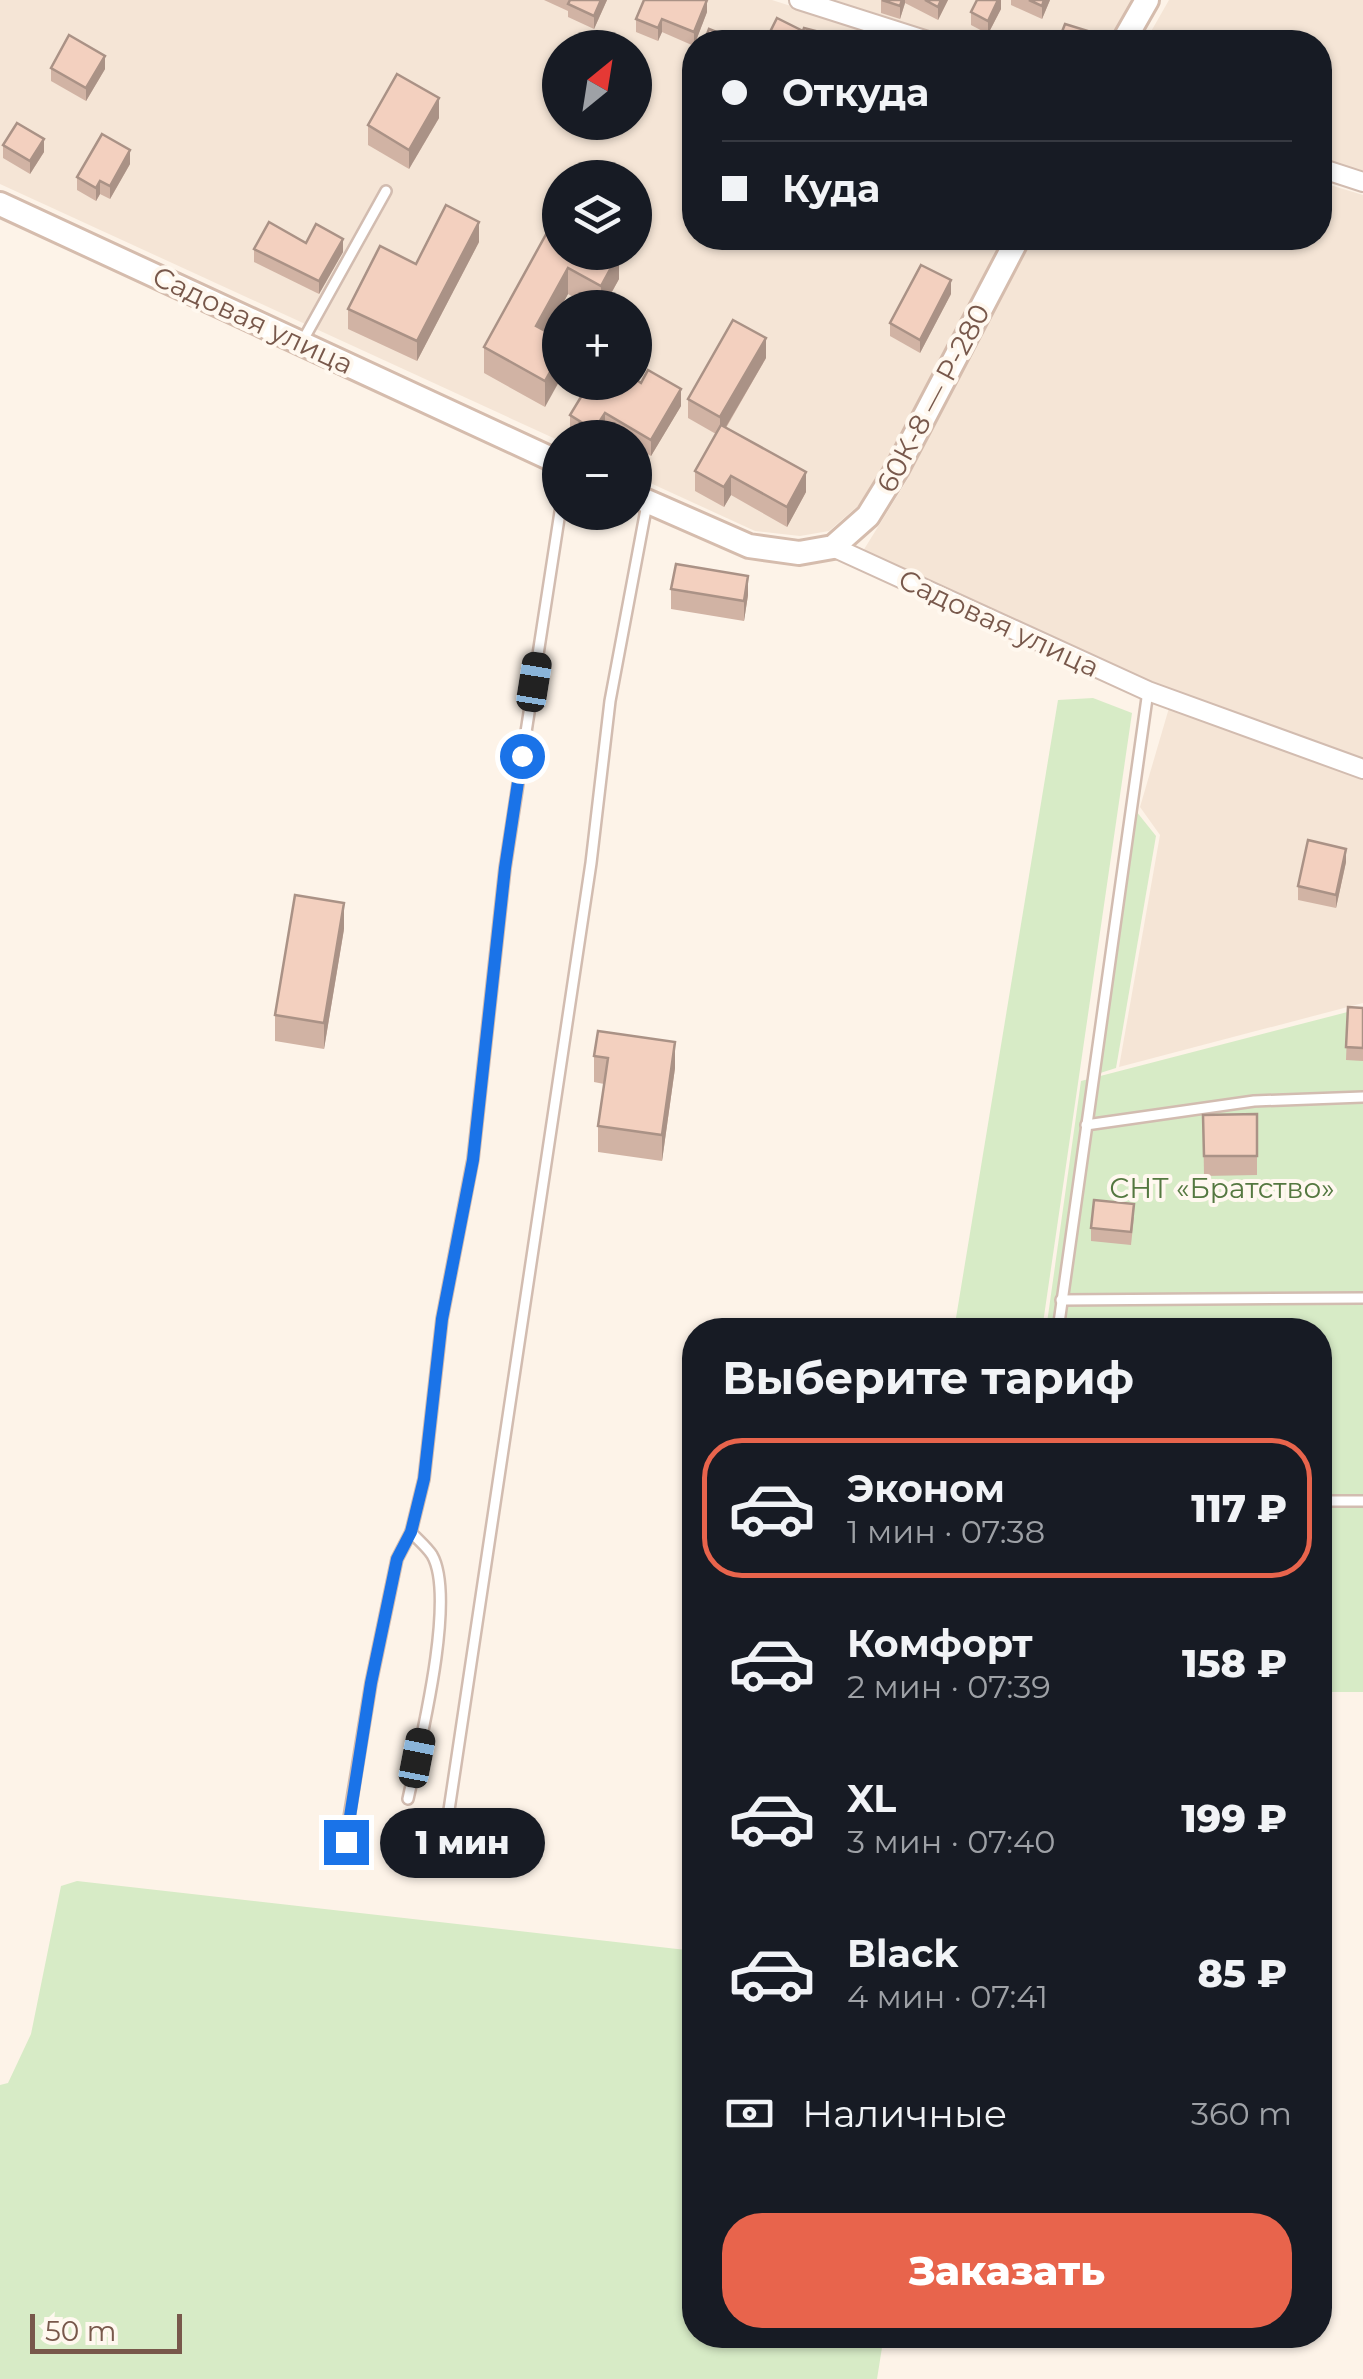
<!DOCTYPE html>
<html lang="ru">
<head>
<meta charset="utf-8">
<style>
	body { margin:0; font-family:Montserrat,sans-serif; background:#242831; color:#f1f3f6; height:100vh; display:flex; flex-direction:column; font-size:38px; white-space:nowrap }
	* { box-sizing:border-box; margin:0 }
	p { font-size:32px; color:#9ea1a6 }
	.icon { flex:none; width:55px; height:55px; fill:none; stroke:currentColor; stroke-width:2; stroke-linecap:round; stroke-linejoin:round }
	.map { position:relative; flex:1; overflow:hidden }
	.side { position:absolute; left:682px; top:1318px; width:650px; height:1030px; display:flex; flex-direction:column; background:#171b24; border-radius:40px; box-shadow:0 2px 8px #0004 }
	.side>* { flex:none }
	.top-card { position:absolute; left:682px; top:30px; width:650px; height:220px; border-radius:40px; box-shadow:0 2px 8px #0004; display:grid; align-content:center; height:220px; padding:0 40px; background:#171b24 }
	.needle { width:65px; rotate:30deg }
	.tools { position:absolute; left:542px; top:30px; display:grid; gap:20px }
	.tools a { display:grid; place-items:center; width:110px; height:110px; border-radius:50%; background:#171b24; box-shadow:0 2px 8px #0004; font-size:50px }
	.scale { position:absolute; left:30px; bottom:25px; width:152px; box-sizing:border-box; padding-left:10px; border:5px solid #78584b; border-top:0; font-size:28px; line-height:35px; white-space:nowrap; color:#78584b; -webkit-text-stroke:8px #fff8ef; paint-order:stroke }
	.end { position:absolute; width:45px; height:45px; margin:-22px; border:12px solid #1a73e8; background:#fff; box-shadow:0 0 0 5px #fff }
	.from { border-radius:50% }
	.bubble { position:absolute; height:70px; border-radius:35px; background:#171b24; box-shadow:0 2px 8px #0004; font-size:32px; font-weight:800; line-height:70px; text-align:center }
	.car { position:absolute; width:30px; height:60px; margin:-30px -15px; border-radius:12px; box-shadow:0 0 8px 2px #0007; background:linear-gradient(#222 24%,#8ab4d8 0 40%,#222 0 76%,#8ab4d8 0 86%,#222 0) }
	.top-card b { display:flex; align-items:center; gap:35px; height:95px; font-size:38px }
	.top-card b+b { border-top:2px solid #363941 }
	.top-card i { width:25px; height:25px; background:#f1f3f6 }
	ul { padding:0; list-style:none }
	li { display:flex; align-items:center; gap:30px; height:140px; margin:0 20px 15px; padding:0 20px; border:5px solid transparent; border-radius:40px }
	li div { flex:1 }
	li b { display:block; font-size:38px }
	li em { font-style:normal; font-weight:800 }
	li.active { border-color:#e8644c }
	li>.icon { width:90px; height:90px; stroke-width:1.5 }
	h2 { padding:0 40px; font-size:45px; line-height:120px }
	.pay { display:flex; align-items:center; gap:25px; height:110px; padding:0 40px; font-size:38px }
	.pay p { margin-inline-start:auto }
	.cta { display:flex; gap:20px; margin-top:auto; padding:20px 40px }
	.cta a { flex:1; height:115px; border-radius:40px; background:#e8644c; color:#fff; font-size:40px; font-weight:800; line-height:115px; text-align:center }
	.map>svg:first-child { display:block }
	.residential { fill:#f5e5d6; fill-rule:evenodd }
	.green { fill:#d7ebc6 }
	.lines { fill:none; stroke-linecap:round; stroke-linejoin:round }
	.lane-casing { stroke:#d2bcb0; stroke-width:14 }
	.street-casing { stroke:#d2bcb0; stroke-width:22 }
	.secondary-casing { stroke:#d5bcad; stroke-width:28 }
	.lane { stroke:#fff; stroke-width:9 }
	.street { stroke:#fff; stroke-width:18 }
	.secondary { stroke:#fff; stroke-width:22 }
	.wall { fill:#d1b3a4 }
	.shaded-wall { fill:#aa9286 }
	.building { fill:#f3d0bf; stroke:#aa9286; stroke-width:2.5 }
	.route { stroke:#1a73e8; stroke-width:12 }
	.labels { text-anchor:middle; stroke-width:8; stroke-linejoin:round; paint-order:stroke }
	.street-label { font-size:28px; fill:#78584b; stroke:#fff8ef }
	.park-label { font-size:28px; fill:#547840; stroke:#fff8ef }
</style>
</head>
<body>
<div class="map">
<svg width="1363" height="2379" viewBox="0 0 1363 2379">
	<rect width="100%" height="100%" fill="#fdf3e8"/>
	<g class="residential">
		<path d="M0 0H772L904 42H695V238H1005L891 459 859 505 829 531 800 536 755 531 635 476V438H560V441L0 184ZM560 48H635V122H560ZM560 178H635V252H560ZM560 308H635V382H560Z"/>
		<polygon points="816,0 1134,0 1110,42 948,42"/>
		<polygon points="1169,0 1363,0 1363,179 1320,165 1320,42 1145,42"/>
		<polygon points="1320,182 1363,195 1363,762 1158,686 863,551 907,480 1032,238 1320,238"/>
		<polygon points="1169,708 1363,777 1363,1003 1119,1067 1160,835 1140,807"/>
	</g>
	<g class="green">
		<polygon points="1093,698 1132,713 1042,1330 954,1330 1058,700"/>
		<polygon points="1136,811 1156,836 1116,1068 1097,1074"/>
		<polygon points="1363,1008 1363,1692 1320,1692 1320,1330 1046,1330 1081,1081"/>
		<polygon points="77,1881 695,1951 695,2335 884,2335 877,2379 0,2379 0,2085 8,2083 31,2034 61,1886"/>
	</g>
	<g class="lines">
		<defs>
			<g id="lane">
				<polyline points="302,342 386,191"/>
				<polyline points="1086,1125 1254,1101 1363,1097"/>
				<polyline points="1061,1300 1363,1298"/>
				<polyline points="1058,1330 1148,691"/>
				<polyline points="1320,1501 1363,1501"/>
				<path d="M408 1799C419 1748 457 1598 432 1555 427 1547 417 1539 411 1532"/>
				<polyline points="345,1842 371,1683 397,1559 411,1532 424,1479 442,1319 473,1159 505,868 560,512"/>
				<polyline points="440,1870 591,863 610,701 647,504"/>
			</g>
			<g id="street">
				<polyline points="799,0 931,42"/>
				<polyline points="1320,168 1363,182"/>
				<polyline points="833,547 1148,691 1363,769"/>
			</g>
			<g id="secondary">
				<polyline points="1123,42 1147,0"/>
				<polyline points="0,204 560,463"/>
				<polyline points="635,496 749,546 799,553 833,547 868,516 897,469 1018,238"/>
			</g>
		</defs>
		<use href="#lane" class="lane-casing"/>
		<use href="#street" class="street-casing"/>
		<use href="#secondary" class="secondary-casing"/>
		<use href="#lane" class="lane"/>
		<use href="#street" class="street"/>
		<use href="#secondary" class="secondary"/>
	</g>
	<g class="wall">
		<polygon points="544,0 607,0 594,29 568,17 568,11"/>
		<polygon points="881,0 948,0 938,20 905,3 900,19 881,13"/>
		<polygon points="1001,0 1001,9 988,34 971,25 971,12"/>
		<polygon points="1011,0 1050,0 1042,19 1011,5"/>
		<polygon points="707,12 694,46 662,32 658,41 636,32 636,19"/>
		<polygon points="51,68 105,69 86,101 51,81"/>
		<polygon points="439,118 409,169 368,145 368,125"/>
		<polygon points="3,145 44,152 30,174 3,158"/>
		<polygon points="130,164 110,199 100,194 96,201 77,190 77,177"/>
		<polygon points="555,218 619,279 603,308 593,308 568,294 547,332 545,407 484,373 484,347"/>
		<polygon points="479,242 417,361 348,329 348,309 416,264"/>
		<polygon points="306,243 343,252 319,294 254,262 254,249"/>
		<polygon points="951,294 920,353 890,336 890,323"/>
		<polygon points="766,358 726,428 806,492 787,527 731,495 724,507 695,491 695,471 716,434 688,418 688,399"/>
		<polygon points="681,406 651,456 635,447 635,438 619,438 605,429 600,438 580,438 570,432 570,415"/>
		<polygon points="671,589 748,595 744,621 671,609"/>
		<polygon points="1346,862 1336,908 1298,900 1298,886"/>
		<polygon points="344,929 324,1049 275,1041 275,1015"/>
		<polygon points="1348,1007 1363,1008 1363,1061 1346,1060"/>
		<polygon points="594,1056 675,1068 662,1161 598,1152 598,1126 604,1084 594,1082"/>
		<polygon points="1257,1114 1257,1175 1204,1176 1203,1115"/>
		<polygon points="1134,1217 1131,1245 1091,1241 1091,1228"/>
	</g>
	<g class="shaded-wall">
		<polygon points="601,0 607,0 594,29 594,16"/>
		<polygon points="707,0 707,12 694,46 694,32"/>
		<polygon points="902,0 905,0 905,3 900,19 900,6"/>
		<polygon points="941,0 948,0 938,20 938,7"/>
		<polygon points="998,0 1001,0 1001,9 988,34 988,21"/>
		<polygon points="1044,0 1050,0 1042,19 1042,6"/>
		<polygon points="662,19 662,32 658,41 658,28"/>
		<polygon points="105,56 105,69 86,101 86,88"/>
		<polygon points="439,98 439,118 409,169 409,150"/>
		<polygon points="44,139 44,152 30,174 30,161"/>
		<polygon points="130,150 130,164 110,199 110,186"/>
		<polygon points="100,181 100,194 96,201 96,188"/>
		<polygon points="479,222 479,242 417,361 417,341"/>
		<polygon points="343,239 343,252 319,294 319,281"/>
		<polygon points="619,253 619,279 603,308 601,308 601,286"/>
		<polygon points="568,268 568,294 536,352 536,326"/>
		<polygon points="951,280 951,294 920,353 920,340"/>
		<polygon points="766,338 766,358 720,437 720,417"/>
		<polygon points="560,354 560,380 545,407 545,381"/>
		<polygon points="681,389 681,406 651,456 651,440"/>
		<polygon points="605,413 605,429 600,438 594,438 594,430"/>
		<polygon points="806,472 806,492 787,527 787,507"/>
		<polygon points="731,476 731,495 724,507 724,487"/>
		<polygon points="748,576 748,595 744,621 744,601"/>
		<polygon points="1346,849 1346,862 1336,908 1336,895"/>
		<polygon points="344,903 344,929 324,1049 324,1023"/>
		<polygon points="675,1042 675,1068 662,1161 662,1135"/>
	</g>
	<g class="building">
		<polygon points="570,0 601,0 594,16 568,4"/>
		<polygon points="644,0 707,0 694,32 662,19 658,28 636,19"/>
		<polygon points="882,0 902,0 900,6"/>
		<polygon points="925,0 941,0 938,7"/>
		<polygon points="977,0 998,0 988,21 971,12"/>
		<polygon points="1029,0 1044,0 1042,6"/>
		<polygon points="777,18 803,31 804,28 827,34 826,38 840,42 765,42"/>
		<polygon points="1065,24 1088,31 1084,42 1058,42"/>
		<polygon points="709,29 729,37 727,42 704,42"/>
		<polygon points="69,35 105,56 86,88 51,68"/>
		<polygon points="397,74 439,98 409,150 368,125"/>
		<polygon points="17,123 44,139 30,161 3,145"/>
		<polygon points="102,134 130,150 110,186 100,181 96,188 77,177"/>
		<polygon points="446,205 479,222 417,341 348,309 380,246 416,264"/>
		<polygon points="555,218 560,221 560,252 619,253 601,286 568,268 536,326 560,339 560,354 545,381 484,347"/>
		<polygon points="269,222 306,243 316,224 343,239 319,281 254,249"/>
		<polygon points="921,265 951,280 920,340 890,323"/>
		<polygon points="733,320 766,338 720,417 688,399"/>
		<polygon points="648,370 681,389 651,440 605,413 594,430 570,415 590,382 635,382 635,379 641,383"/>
		<polygon points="721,425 806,472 787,507 731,476 724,487 695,471"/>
		<polygon points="676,564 748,576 744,601 671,589"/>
		<polygon points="1308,840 1346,849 1336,895 1298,886"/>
		<polygon points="295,895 344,903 324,1023 275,1015"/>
		<polygon points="1348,1007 1363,1008 1363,1048 1346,1047"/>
		<polygon points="598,1031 675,1042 662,1135 598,1126 608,1058 594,1056"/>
		<polygon points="1257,1114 1257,1156 1204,1156 1203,1115"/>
		<polygon points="1094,1200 1134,1204 1131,1232 1091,1228"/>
	</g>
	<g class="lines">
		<polyline class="route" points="346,1842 371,1683 397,1559 411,1532 424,1479 442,1319 473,1160 505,868 522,756"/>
	</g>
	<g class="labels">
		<g class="street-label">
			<text transform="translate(253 320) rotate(25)" y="10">Садовая улица</text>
			<text transform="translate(933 398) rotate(-62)" y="10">60К-8 — Р-280</text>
			<text transform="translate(999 623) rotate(25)" y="10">Садовая улица</text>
		</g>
		<g class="park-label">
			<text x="1222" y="1198">СНТ «Братство»</text>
		</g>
	</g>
</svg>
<div class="tools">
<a><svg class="needle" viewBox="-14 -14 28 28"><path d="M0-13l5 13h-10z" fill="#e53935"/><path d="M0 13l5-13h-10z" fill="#9ea1a6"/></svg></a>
<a><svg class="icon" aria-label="layers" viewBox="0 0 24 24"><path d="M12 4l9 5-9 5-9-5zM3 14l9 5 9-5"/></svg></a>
<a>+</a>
<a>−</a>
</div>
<div class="scale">50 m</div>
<i class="end from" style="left:522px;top:756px"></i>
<i class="end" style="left:346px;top:1842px"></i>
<div class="bubble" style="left:380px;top:1808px;width:165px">1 мин</div>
<i class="car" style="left:534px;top:682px;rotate:9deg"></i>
<i class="car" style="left:417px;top:1758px;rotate:11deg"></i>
<div class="top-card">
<b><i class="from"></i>Откуда</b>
<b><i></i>Куда</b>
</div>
<section class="side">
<h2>Выберите тариф</h2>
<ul>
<li class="active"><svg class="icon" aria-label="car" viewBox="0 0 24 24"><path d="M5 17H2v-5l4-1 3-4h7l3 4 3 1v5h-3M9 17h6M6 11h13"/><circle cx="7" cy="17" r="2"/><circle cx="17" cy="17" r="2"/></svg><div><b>Эконом</b><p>1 мин · 07:38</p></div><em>117 ₽</em></li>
<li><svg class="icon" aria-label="car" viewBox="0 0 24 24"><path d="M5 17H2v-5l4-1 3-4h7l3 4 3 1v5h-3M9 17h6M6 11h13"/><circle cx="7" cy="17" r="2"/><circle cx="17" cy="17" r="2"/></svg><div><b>Комфорт</b><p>2 мин · 07:39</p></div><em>158 ₽</em></li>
<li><svg class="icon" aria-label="car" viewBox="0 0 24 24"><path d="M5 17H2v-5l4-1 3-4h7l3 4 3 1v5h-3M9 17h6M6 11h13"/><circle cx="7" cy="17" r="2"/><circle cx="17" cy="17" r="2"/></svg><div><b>XL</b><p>3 мин · 07:40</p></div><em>199 ₽</em></li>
<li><svg class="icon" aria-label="car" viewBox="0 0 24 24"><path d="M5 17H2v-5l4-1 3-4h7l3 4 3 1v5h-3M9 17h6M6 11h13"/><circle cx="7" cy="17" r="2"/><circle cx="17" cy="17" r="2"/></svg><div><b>Black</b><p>4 мин · 07:41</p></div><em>85 ₽</em></li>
</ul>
<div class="pay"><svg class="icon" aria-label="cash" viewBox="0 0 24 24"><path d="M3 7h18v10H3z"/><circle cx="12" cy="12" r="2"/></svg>Наличные<p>360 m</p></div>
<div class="cta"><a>Заказать</a></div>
</section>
</div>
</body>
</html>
